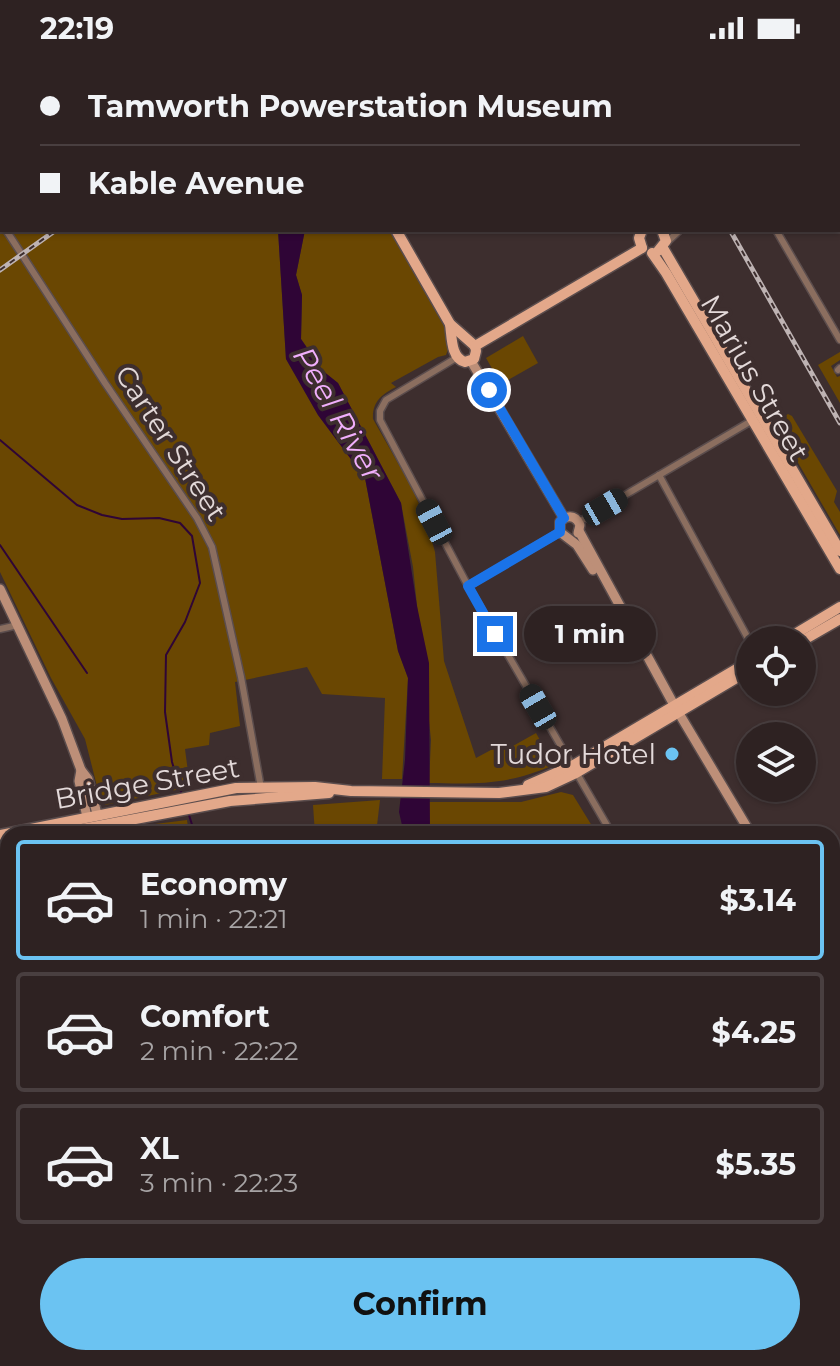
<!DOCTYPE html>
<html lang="en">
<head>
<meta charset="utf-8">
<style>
	body { margin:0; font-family:Montserrat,sans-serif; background:#362a2a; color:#f1f3f6; height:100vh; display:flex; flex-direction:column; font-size:30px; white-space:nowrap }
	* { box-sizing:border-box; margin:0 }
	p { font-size:26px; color:#a7a4a5 }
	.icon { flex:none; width:44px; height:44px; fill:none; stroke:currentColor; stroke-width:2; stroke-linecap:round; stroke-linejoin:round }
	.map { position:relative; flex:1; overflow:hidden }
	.details { position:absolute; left:0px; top:770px; width:840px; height:540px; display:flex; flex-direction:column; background:#2e2222; border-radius:24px 24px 0 0; box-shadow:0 2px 6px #0004,0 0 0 2px #493f40 }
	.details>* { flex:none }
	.guide { position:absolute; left:0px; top:0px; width:840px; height:176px; box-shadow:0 2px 6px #0004,0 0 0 2px #493f40; display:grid; align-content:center; height:176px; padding:0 40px; background:#2e2222 }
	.tools { position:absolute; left:736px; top:570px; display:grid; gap:16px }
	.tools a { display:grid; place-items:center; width:80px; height:80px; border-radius:50%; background:#2e2222; box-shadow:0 2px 6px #0004,0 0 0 2px #493f40; font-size:40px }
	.end { position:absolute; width:36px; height:36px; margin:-18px; border:10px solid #1a73e8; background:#fff; box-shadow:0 0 0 4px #fff }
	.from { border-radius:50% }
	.bubble { position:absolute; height:56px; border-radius:28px; background:#2e2222; box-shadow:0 2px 6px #0004,0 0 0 2px #493f40; font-size:26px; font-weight:700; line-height:56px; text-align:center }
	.car { position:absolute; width:24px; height:48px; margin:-24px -12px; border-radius:10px; box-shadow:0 0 6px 2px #0007; background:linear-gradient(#222 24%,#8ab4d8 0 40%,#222 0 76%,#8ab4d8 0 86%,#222 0) }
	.guide b { display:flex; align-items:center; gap:28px; height:76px; font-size:30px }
	.guide b+b { border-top:2px solid #493f40 }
	.guide i { width:20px; height:20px; background:#f1f3f6 }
	ul { padding:14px 0 0; list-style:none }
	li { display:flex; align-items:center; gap:24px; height:120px; margin:0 16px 12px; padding:0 24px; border:4px solid #493f40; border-radius:8px }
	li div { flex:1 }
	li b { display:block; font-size:30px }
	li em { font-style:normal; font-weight:700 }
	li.current { border-color:#6bc3f2 }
	li>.icon { width:72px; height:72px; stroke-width:1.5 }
	.cta { display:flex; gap:16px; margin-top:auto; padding:16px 40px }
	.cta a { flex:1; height:92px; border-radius:48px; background:#6bc3f2; color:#111; font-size:32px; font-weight:700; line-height:92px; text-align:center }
	.status { display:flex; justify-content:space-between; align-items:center; height:56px; padding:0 40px; background:#2e2222; direction:ltr }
	.status svg { height:22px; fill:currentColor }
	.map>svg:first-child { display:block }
	.green { fill:#6a4702 }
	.water { fill:#2f0536 }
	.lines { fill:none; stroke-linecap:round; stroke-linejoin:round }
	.stream { stroke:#2f0536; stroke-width:2 }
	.street-casing { stroke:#5b4d4d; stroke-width:9 }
	.secondary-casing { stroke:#5b4d4d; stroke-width:12 }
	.primary-casing { stroke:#5b4d4d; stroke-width:13 }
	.street { stroke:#8b6e5f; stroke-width:6 }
	.secondary { stroke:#bd8f78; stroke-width:9 }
	.primary { stroke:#e3a88a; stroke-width:10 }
	.rail-casing { stroke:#beb3b3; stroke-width:5 }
	.rail { stroke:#3d2e2e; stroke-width:2; stroke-dasharray:6; stroke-linecap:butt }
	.route { stroke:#1a73e8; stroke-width:10 }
	.poi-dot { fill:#6bc3f2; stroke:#3d2e2e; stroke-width:3 }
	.labels { text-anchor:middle; stroke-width:8; stroke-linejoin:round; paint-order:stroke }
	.street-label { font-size:28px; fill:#e3d9d9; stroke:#3d2e2e }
	.poi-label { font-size:28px; fill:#e3d9d9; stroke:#3d2e2e; text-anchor:end }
	.water-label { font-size:30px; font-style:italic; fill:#f0affc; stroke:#3d2e2e }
</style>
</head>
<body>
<div class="status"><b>22:19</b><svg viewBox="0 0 49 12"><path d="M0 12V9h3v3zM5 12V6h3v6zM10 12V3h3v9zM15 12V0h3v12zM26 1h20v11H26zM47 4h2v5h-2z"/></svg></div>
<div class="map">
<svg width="840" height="1310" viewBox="0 0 840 1310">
	<rect width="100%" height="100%" fill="#3d2e2e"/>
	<g class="green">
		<polygon points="0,0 192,0 193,2 2,2 2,174 278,174 286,303 318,359 365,422 398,595 408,622 402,723 382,723 385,642 322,638 307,611 235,626 240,670 210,677 209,689 185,693 190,731 105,749 100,742 85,683 51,622 0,516"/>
		<path d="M305 174H389L445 272 450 288 446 299 438 301 391 327 396 331C382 338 372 346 373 363L412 432 426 464 435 496 444 605 476 702 502 688 506 694 536 677 554 709C507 729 479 728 429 727L431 684 413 511 401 447 338 327 323 315 301 283 302 239 296 219Z"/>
		<polygon points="523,280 538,307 501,328 486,302"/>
		<polygon points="840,296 840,304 831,310 837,321 840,320 840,347 818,309"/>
		<polygon points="788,358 792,360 837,435 834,446 840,456 840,479 775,367"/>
		<polygon points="561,736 573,739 597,778 424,778 422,746 521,746"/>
		<polygon points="380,744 376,778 315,778 313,749"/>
		<polygon points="187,764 189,778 149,778 147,769"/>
		<polygon points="832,1168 840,1181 840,1310 790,1310 785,1302 832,1302"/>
		<polygon points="211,1302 412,1302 409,1310 210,1310"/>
	</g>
	<polygon class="water" points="278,174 305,174 296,219 302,239 301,283 323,315 338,327 401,447 417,550 429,607 430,778 404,778 399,756 405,704 408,622 398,595 365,422 318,359 286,303"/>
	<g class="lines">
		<g class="stream">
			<polyline points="0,384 77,449 102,459 122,463 159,462 180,467 192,480 200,527 185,566 166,599 165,656 172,706 182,739"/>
			<polyline points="0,489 87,617"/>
			<polyline points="188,756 195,778"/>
			<polyline points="219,1302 220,1310"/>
			<polyline points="582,1302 585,1310"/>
		</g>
		<defs>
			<g id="street">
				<polyline points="450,0 450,2"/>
				<polyline points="460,0 461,2"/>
				<polyline points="674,0 675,2"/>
				<polyline points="791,0 792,2"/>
				<polyline points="838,63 840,65"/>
				<polyline points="838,88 840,87"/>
				<polyline points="0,164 2,167"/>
				<polyline points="6,174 105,327 197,462 212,491 241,621 261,732"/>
				<polyline points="776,174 840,284"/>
				<polyline points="665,188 680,174"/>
				<polyline points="456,302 386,344 380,355 380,364 468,530 612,778"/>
				<polyline points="838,314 840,312"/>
				<polyline points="659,419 750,586"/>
				<polyline points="579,466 753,364"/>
				<polyline points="468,530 560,476"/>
				<polyline points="0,573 18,569"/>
				<polyline points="832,806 840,801"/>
				<polyline points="0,883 8,922"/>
				<polyline points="832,1051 840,1046"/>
				<polyline points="0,1072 8,1071"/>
				<polyline points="0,1098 8,1096"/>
				<polyline points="832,1148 840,1161"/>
				<polyline points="85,1302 86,1310"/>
			</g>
			<g id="secondary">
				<polyline points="471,305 564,462"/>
				<polyline points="564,462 560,466 560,476 577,489 593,514"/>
				<path d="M564 462C572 459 577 462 580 469L578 477"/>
				<polyline points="579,475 674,649 751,778"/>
				<polyline points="0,533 62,663 81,714 88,723 97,758"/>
				<polyline points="81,714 79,725 87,761"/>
				<polyline points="832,915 840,929"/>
			</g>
			<g id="primary">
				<polyline points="294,0 295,2"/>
				<polyline points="396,174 450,268 475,290"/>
				<polyline points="642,192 639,182 642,174"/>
				<polyline points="663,192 840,495"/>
				<polyline points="658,195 666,185 662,174"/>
				<polyline points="652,197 666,217 840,513"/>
				<path d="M450 268C452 282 451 302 465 306L474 303 476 295 475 290"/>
				<polyline points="475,290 642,192"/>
				<polyline points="785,584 840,551"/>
				<polyline points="802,585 840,563"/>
				<polyline points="528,729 572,710 750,605"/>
				<polyline points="56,778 230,745 329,737"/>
				<polyline points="0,779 236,732 315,731 351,735 499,737 546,731 576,717 750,614"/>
				<polyline points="0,789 8,787"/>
				<polyline points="188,1310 189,1302"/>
				<polyline points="198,1310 200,1302"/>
			</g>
		</defs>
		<use href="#street" class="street-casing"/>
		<use href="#secondary" class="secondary-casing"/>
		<use href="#primary" class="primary-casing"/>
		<use href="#street" class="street"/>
		<use href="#secondary" class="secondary"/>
		<use href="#primary" class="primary"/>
		<defs>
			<g id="rail">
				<polyline points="534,0 540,2"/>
				<polyline points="318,2 325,0"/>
				<polyline points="730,174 840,367"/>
				<polyline points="0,214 56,174"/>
			</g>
		</defs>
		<use href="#rail" class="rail-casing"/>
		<use href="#rail" class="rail"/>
	</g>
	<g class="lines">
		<polyline class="route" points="489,334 564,462 560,466 560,476 468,530 495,578"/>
	</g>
	<circle class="poi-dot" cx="672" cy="698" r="8"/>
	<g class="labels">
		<g class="street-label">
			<text transform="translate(755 322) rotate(60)" y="10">Marius Street</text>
			<text transform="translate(171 387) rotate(57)" y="10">Carter Street</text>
			<text transform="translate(147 727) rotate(-10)" y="10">Bridge Street</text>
		</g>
		<g class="poi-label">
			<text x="656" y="708">Tudor Hotel</text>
		</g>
		<g class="water-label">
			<text transform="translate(338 358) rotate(60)" y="10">Peel River</text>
		</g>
	</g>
</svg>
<div class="tools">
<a><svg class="icon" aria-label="locate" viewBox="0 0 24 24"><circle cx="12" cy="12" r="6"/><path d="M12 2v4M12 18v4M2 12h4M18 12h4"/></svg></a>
<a><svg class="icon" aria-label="layers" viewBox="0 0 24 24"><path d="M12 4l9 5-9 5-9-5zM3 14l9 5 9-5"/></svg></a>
</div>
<i class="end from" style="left:489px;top:334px"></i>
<i class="end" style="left:495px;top:578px"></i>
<div class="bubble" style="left:524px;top:550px;width:132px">1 min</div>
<i class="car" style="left:605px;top:451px;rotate:60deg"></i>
<i class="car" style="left:434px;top:466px;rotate:332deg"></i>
<i class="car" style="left:538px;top:651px;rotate:330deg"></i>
<div class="guide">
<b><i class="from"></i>Tamworth Powerstation Museum</b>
<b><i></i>Kable Avenue</b>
</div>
<section class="details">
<ul>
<li class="current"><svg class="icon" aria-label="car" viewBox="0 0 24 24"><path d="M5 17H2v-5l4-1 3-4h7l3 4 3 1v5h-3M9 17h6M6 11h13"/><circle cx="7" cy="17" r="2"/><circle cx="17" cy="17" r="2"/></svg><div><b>Economy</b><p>1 min · 22:21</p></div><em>$3.14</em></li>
<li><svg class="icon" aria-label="car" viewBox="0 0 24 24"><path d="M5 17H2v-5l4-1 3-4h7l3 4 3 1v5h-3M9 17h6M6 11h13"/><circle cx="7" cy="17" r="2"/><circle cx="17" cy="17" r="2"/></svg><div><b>Comfort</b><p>2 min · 22:22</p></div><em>$4.25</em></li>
<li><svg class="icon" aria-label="car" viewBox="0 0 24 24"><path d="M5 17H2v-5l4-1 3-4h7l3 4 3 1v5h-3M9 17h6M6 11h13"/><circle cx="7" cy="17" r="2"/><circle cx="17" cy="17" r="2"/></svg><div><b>XL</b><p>3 min · 22:23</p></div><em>$5.35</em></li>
</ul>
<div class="cta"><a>Confirm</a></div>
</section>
</div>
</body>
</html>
